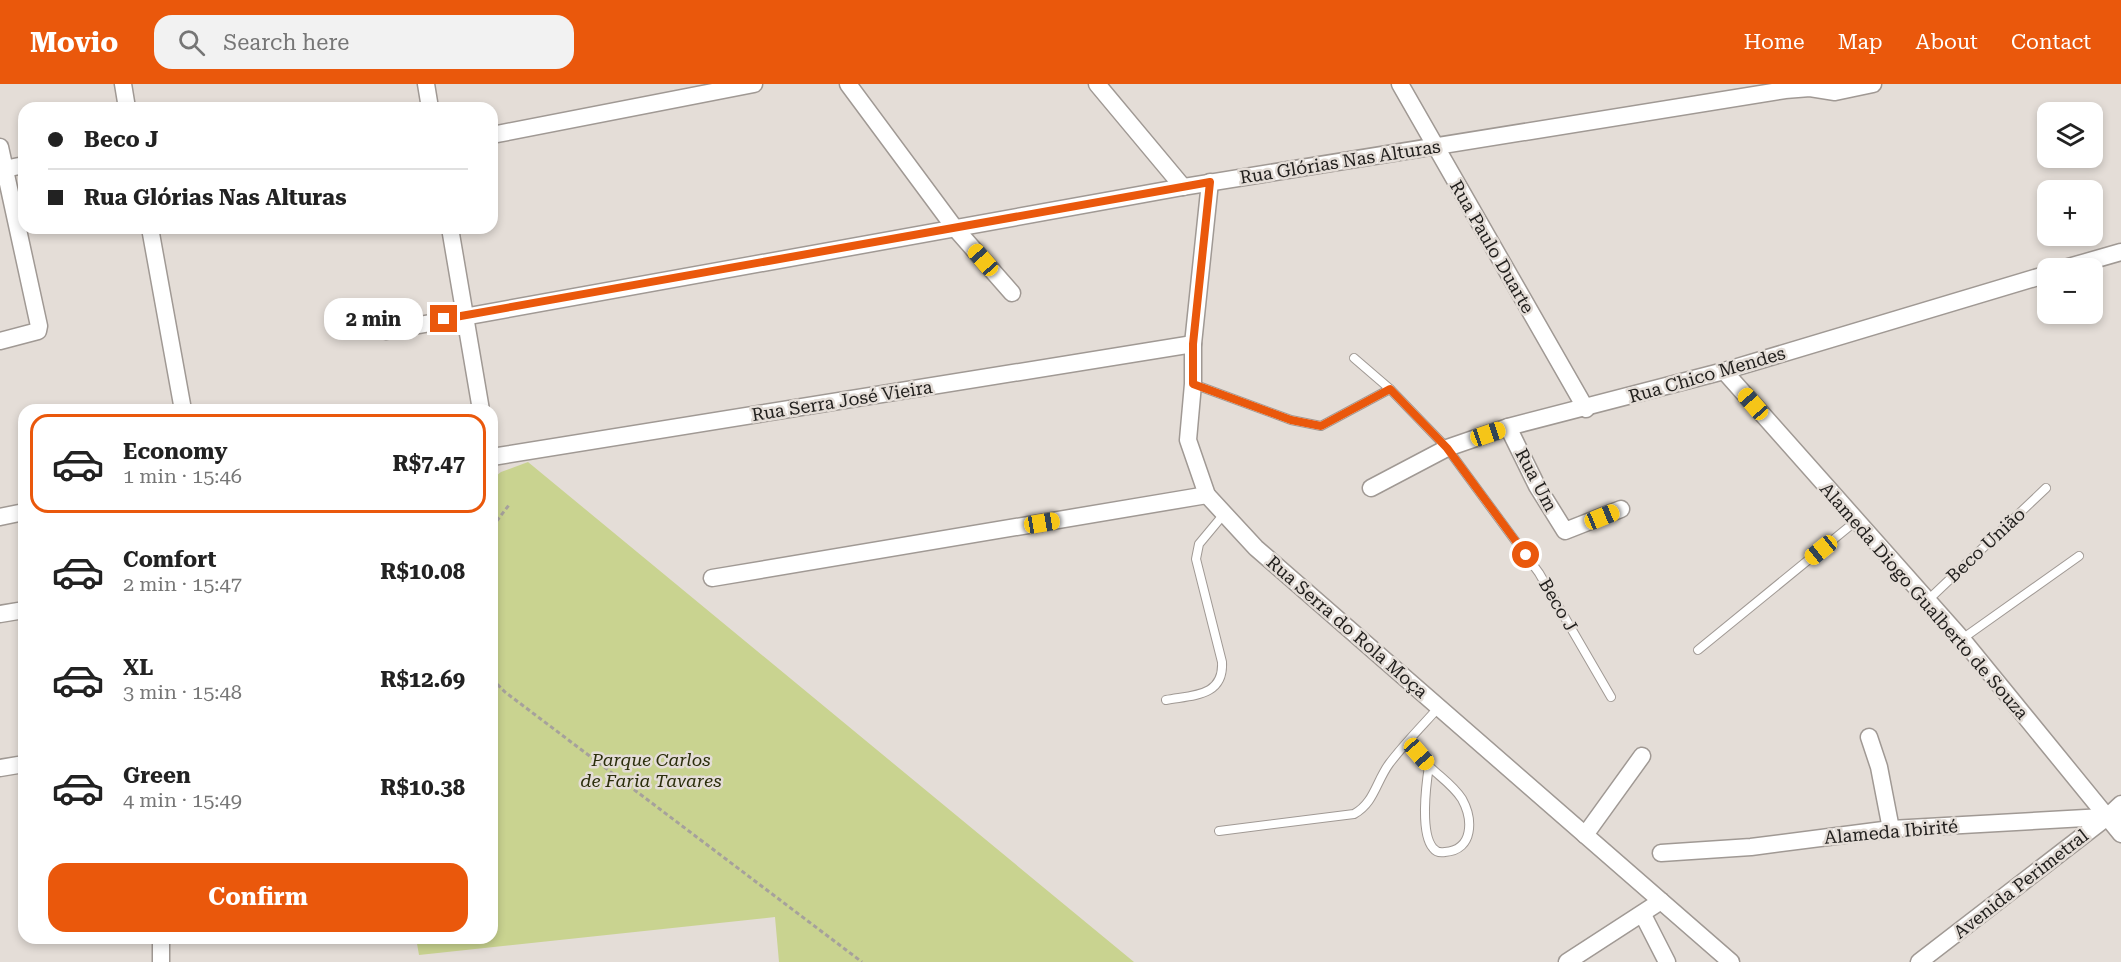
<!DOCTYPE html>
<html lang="en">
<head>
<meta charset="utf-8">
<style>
	body { margin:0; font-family:"Roboto Serif",serif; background:#f2f2f2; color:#222; height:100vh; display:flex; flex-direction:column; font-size:22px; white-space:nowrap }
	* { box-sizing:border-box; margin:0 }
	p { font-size:20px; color:#767676 }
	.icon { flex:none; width:33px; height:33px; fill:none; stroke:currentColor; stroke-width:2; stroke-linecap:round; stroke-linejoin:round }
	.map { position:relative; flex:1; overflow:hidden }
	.drawer { position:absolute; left:18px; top:320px; width:480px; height:540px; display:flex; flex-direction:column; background:#fff; border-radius:18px; box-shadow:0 3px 9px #0003 }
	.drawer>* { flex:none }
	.guide { position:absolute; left:18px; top:18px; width:480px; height:132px; border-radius:18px; box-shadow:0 3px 9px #0003; display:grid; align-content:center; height:132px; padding:0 30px; background:#fff }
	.tools { position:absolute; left:2037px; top:18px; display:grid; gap:12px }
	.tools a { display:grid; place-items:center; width:66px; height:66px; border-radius:12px; background:#fff; box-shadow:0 3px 9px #0003; font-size:30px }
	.end { position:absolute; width:27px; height:27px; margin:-14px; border:8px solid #ea580c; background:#fff; box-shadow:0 0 0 3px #fff }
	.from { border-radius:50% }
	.bubble { position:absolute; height:42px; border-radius:18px; background:#fff; box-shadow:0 3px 9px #0003; font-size:20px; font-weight:700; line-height:42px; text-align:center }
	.car { position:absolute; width:18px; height:36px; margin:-18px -9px; border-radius:8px; box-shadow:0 0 4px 2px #0007; background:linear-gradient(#f5c518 24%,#345 0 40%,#f5c518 0 76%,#345 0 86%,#f5c518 0) }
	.guide b { display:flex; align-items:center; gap:21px; height:57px; font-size:22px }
	.guide b+b { border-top:2px solid #e0e0e0 }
	.guide i { width:15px; height:15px; background:#222 }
	ul { padding:10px 0 0; list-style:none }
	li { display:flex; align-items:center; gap:18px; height:99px; margin:0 12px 9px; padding:0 18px; border:3px solid transparent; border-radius:18px }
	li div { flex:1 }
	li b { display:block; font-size:22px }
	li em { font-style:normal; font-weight:700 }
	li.current { border-color:#ea580c }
	li>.icon { width:54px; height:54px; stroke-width:1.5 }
	.primary-button { display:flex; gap:12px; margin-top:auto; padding:12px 30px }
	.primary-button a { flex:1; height:69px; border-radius:18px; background:#ea580c; color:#fff; font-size:24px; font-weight:700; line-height:69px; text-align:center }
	header { display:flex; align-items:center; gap:36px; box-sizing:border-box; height:84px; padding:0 30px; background:#ea580c; color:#fff }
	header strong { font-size:28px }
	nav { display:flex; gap:33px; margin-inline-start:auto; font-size:21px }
	.search { width:420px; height:54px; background:#f2f2f2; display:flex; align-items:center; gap:15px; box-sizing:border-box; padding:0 21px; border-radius:18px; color:#767676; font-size:22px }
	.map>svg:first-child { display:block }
	.green { fill:#c9d390 }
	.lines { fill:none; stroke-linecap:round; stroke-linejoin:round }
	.lane-casing { stroke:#a09994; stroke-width:10 }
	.street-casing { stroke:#a09994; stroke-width:19 }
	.path { stroke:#a6a19c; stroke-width:3; stroke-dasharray:4.5 3; stroke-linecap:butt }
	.lane { stroke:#fff; stroke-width:8 }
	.street { stroke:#fff; stroke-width:16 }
	.route { stroke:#ea580c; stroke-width:8 }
	.labels { text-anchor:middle; stroke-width:5; stroke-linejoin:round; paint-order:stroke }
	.street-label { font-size:18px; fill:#22201e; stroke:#e4ddd7 }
	.park-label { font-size:18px; font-style:italic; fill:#2b2e0c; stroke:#e4ddd7 }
</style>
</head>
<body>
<header>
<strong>Movio</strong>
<div class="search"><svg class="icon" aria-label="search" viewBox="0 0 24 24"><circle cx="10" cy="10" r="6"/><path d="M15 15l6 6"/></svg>Search here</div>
<nav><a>Home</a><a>Map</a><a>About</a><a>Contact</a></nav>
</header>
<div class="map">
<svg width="2121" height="878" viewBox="0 0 2121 878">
	<rect width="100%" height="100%" fill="#e4ddd7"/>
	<polygon class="green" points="528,378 1134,878 779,878 775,833 419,871 416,854 492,854 492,395 501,388"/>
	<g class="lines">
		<defs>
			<g id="lane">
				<polyline points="1354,274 1390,305 1447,364 1539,489 1611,613"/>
				<polyline points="1193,300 1291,336 1321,342 1390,305"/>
				<polyline points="1927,517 2046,404"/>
				<polyline points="1962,555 2079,472"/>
				<polyline points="1698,566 1856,437"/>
				<path d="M1166 616C1192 611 1224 613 1222 578L1196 475 1199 460 1224 430"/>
				<path d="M1408 658C1415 666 1421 675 1429 682 1440 693 1453 701 1462 715 1473 735 1474 766 1445 768 1440 769 1436 768 1433 764 1420 749 1426 701 1429 682"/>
				<path d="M1219 747 1354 730C1374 719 1376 698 1389 680 1404 660 1422 642 1439 623"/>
			</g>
			<g id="street">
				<polyline points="123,0 127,24"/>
				<polyline points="426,0 430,24"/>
				<polyline points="848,0 954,143 1012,209"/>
				<polyline points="1097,0 1183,103"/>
				<polyline points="1400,0 1586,325"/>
				<polyline points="492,51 754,0"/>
				<polyline points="0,63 39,242 38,247 0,257"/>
				<polyline points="0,86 24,81"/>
				<polyline points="1210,98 1193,260 1193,300 1188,356 1207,411 1256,464 1731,878"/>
				<polyline points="150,144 183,326"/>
				<polyline points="450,144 481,326"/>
				<polyline points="2065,184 2121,168"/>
				<polyline points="386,247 1183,103 1785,6 1810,4 1835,8 1873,0"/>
				<polyline points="1724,287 1962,555 2121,750"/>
				<polyline points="1508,343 1537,402 1565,447 1621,425"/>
				<polyline points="492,373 1193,260"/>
				<polyline points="1371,404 1447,364 1508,343 1724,287 2048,190"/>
				<polyline points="0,433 24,428"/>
				<polyline points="712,494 1207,411"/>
				<polyline points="0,530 24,526"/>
				<polyline points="1869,653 1879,683 1891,745"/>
				<polyline points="0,684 24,680"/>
				<polyline points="1585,751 1642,672"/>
				<polyline points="1661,769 1751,763 1891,745 2121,732"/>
				<polyline points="1643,831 1667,878"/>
				<polyline points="161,878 161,854"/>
				<polyline points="1567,878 1661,817"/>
				<polyline points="1919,878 2106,734 2121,720"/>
			</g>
		</defs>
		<use href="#lane" class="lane-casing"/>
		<use href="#street" class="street-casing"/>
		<g class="path">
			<polyline points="492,443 509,421"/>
			<polyline points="492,595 505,608 862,878"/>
		</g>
		<use href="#lane" class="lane"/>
		<use href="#street" class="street"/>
	</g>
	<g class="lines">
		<polyline class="route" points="444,235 1210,98 1193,260 1193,300 1291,336 1321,342 1390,305 1447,364 1526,471"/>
	</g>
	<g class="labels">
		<g class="street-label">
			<text transform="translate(1340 78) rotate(-9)" y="6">Rua Glórias Nas Alturas</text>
			<text transform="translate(1492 163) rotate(60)" y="6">Rua Paulo Duarte</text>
			<text transform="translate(1707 291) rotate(-16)" y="6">Rua Chico Mendes</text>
			<text transform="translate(842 317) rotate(-9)" y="6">Rua Serra José Vieira</text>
			<text transform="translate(1536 396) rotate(62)" y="6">Rua Um</text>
			<text transform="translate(1986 461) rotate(-43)" y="6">Beco União</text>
			<text transform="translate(1924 517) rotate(49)" y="6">Alameda Diogo Gualberto de Souza</text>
			<text transform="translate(1558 521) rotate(60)" y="6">Beco J</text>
			<text transform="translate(1347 543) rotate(41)" y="6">Rua Serra do Rola Moça</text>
			<text transform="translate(1891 748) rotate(-5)" y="6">Alameda Ibirité</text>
			<text transform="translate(2021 800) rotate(-38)" y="6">Avenida Perimetral</text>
		</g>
		<g class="park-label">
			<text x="651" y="682">Parque Carlos<tspan x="651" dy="21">de Faria Tavares</tspan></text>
		</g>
	</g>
</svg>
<div class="tools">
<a><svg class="icon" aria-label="layers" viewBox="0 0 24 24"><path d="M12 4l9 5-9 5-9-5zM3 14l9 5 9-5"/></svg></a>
<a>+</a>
<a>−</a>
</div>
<i class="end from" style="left:1526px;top:471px"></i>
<i class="end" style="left:444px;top:235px"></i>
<div class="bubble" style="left:324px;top:214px;width:99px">2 min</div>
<i class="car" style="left:983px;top:176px;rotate:319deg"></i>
<i class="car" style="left:1753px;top:320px;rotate:319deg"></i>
<i class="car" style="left:1488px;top:350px;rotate:71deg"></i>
<i class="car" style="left:1602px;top:433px;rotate:68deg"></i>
<i class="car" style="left:1042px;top:439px;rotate:81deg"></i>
<i class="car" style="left:1821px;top:466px;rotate:231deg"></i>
<i class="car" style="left:1419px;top:670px;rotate:139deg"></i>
<div class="guide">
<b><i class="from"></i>Beco J</b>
<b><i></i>Rua Glórias Nas Alturas</b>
</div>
<section class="drawer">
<ul>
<li class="current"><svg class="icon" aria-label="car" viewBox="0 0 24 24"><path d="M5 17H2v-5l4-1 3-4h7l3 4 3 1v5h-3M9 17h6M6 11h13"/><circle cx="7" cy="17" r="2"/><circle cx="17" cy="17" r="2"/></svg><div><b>Economy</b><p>1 min · 15:46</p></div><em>R$7.47</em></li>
<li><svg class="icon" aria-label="car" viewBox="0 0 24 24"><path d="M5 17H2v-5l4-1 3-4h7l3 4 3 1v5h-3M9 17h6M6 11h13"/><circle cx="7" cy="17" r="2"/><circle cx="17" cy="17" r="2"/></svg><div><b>Comfort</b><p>2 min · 15:47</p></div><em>R$10.08</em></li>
<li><svg class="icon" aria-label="car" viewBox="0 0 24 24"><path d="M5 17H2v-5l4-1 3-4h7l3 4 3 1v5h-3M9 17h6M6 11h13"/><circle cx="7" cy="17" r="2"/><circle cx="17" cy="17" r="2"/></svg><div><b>XL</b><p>3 min · 15:48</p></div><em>R$12.69</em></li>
<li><svg class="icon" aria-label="car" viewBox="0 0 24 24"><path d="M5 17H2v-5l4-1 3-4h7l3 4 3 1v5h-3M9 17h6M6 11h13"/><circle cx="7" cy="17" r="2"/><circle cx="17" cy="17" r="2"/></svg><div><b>Green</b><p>4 min · 15:49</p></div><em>R$10.38</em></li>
</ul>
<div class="primary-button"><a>Confirm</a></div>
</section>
</div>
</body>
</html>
